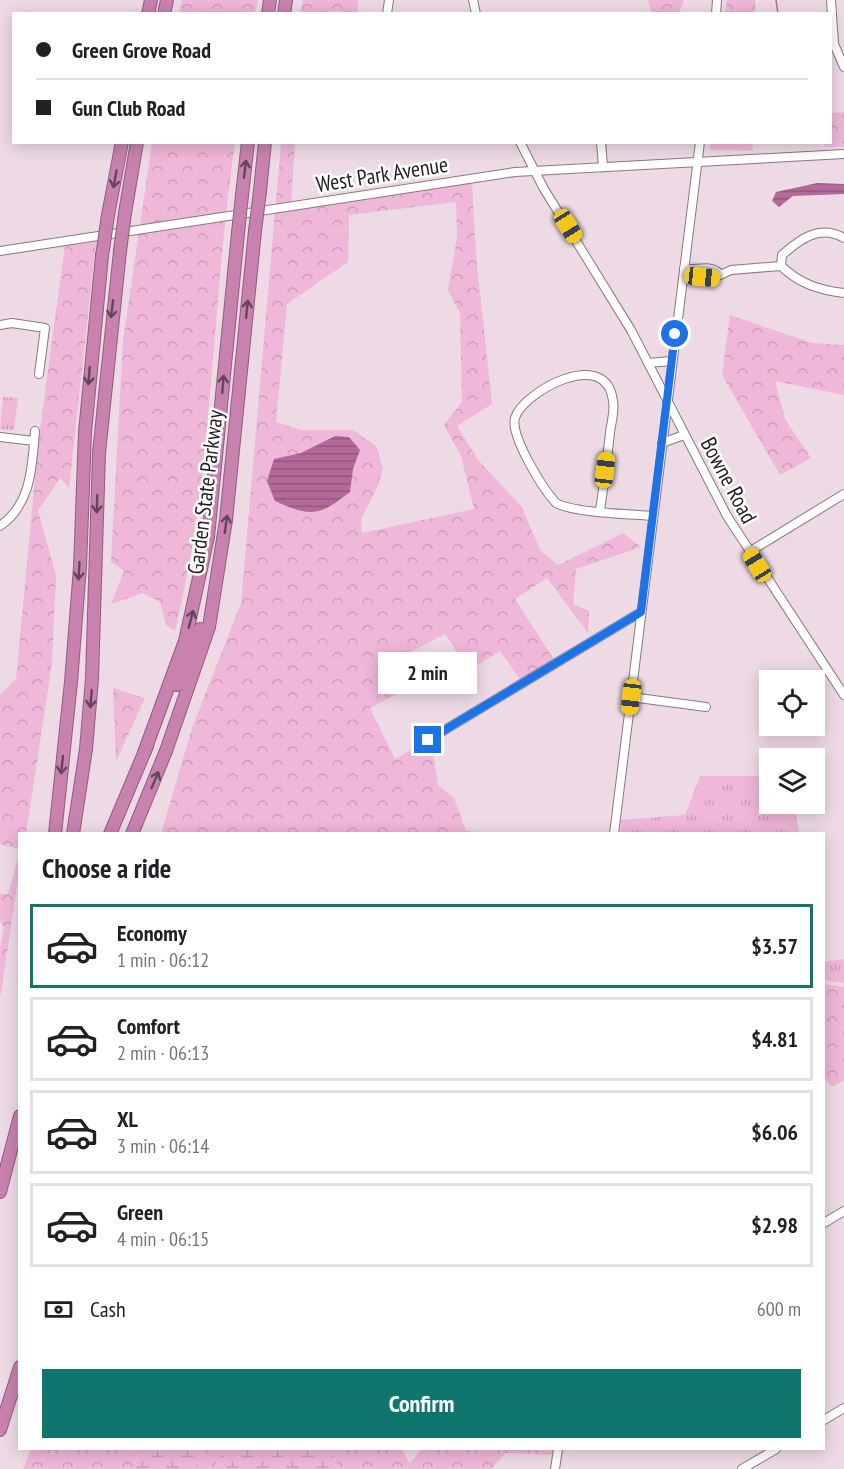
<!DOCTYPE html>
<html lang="en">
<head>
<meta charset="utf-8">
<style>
	body { margin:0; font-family:"PT Sans Narrow",sans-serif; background:#f2f2f2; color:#202124; height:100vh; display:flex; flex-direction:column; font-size:22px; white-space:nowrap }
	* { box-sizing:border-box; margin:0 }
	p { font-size:20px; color:#757577 }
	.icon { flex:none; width:33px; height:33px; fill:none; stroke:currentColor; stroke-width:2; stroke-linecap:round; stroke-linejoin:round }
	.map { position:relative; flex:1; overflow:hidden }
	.details { position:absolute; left:18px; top:832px; width:807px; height:618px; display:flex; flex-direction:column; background:#fff; border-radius:0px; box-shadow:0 3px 15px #0003 }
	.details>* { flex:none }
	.hud { position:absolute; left:12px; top:12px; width:820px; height:132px; border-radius:0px; box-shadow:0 3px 15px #0003; display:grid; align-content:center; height:132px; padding:0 24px; background:#fff }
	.controls { position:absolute; left:759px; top:670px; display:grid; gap:12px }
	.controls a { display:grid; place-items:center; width:66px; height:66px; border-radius:0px; background:#fff; box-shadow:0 3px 15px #0003; font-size:30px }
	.end { position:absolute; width:27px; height:27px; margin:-14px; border:8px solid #1a73e8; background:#fff; box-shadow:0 0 0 3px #fff }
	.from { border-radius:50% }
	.bubble { position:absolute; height:42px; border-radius:0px; background:#fff; box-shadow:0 3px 15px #0003; font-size:20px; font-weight:800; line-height:42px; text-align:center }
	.car { position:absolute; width:18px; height:36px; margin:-18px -9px; border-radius:8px; box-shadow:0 0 4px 2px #0007; background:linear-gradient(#f5c518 24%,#345 0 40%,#f5c518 0 76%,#345 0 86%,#f5c518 0) }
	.hud b { display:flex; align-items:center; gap:21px; height:57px; font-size:22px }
	.hud b+b { border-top:2px solid #e0e0e0 }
	.hud i { width:15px; height:15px; background:#202124 }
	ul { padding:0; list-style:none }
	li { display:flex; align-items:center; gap:18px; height:84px; margin:0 12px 9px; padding:0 12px; border:3px solid #e0e0e0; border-radius:0px }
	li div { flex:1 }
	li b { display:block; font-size:22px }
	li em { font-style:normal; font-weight:800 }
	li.current { border-color:#0f766e }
	li>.icon { width:54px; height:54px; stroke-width:1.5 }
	h2 { padding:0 24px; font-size:27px; line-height:72px }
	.pay { display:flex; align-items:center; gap:15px; height:66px; padding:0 24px; font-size:22px }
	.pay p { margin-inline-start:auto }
	.cta { display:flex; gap:12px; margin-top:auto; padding:12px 24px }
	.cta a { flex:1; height:69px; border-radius:0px; background:#0f766e; color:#fff; font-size:24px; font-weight:800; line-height:69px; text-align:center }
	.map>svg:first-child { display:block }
	.forest { fill:url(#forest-crowns); fill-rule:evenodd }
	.wetland { fill:url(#wetland-marsh) }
	.park { fill:url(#park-tufts) }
	.water { fill:url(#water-rules) }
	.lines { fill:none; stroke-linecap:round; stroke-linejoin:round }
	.stream { stroke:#b46a98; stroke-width:1.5 }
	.minor-casing { stroke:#887881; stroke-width:10 }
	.highway-casing { stroke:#8f5e7c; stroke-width:14 }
	.minor { stroke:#fff; stroke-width:8 }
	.highway { stroke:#c982ae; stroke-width:12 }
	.highway-bridge-casing { stroke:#8f5e7c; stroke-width:14; stroke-linecap:butt }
	.highway-bridge { stroke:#c982ae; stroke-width:12 }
	.oneway { stroke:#654559 }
	.route { stroke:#1a73e8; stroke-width:8 }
	.labels { text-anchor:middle; stroke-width:5; stroke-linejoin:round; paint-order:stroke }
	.street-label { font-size:22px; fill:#231c20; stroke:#fff }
</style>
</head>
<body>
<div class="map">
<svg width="844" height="1469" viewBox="0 0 844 1469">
	<defs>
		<pattern id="forest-crowns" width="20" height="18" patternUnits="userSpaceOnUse" patternTransform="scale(1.5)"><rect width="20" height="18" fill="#efb7d8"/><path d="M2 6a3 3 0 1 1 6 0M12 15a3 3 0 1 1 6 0" fill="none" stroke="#cd9db9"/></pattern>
		<pattern id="wetland-marsh" width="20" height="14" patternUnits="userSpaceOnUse" patternTransform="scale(1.5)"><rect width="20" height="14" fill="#efb7d8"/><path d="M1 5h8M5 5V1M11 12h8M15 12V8" fill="none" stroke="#cd9db9"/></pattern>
		<pattern id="park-tufts" width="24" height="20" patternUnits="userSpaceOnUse" patternTransform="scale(1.5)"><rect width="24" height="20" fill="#efb7d8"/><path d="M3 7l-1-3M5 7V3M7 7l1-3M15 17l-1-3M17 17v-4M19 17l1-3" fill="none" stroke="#cd9db9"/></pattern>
		<pattern id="water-rules" width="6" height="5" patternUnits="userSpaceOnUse" patternTransform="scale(1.5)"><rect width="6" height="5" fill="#b46a98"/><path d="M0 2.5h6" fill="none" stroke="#92567c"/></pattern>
	</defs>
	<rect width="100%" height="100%" fill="#eddae5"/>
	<g class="forest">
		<polygon points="182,0 258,0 255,13 179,13"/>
		<polygon points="303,0 358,0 358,13 328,11 328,13 300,13"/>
		<polygon points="648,0 684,0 679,13 652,14"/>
		<polygon points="727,0 755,0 756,13 725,13"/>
		<polygon points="844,112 844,147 825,147 823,143 831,142 831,113"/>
		<path d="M152 143H235C211 305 214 471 175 631L166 625 160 602 143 593 111 604 124 571 111 562 123 341Z"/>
		<path d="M281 143H295L291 207 472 183 476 256 492 404 457 426 479 461 522 507 540 550 558 565 623 533 641 547 576 569 573 604 589 611 588 633 547 578 515 599 555 661 522 682 500 651 469 670 445 634 390 663 400 692 370 708 395 759 431 739 438 785 454 798 466 831 505 834H161L192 728 241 603ZM456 202 457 237 448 290 460 313 462 402 444 425 461 456 474 509 362 533 361 519 378 486 383 468 376 446 353 430H301L276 422 287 304 348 262 349 215Z"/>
		<polygon points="711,143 752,143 753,151 710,150"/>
		<polygon points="96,242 69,488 60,478 38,511 56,575 52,663 26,834 20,834 19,849 0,844 0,695 16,679 39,437 65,245"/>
		<polygon points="730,315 812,343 844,345 844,395 775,381 785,419 811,458 780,475 722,375"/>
		<polygon points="113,688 145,698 116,761"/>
		<polygon points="19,855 19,873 0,999 0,948 4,927 0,921 0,894 8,894"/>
		<polygon points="824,984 844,987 844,1080 832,1087 824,1078"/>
		<polygon points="31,1449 139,1449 134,1469 23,1469"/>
		<polygon points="200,1449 224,1449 216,1463 217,1469 198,1469"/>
		<polygon points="336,1449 401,1449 410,1463 422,1449 558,1449 557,1455 506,1453 491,1469 338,1469 334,1455"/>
	</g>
	<g class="wetland">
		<polygon points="139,1449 200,1449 198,1469 134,1469"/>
		<polygon points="224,1449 336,1449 334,1455 338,1469 217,1469 216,1463"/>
	</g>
	<g class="park">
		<polygon points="3,397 18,398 14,430 0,429"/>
		<polygon points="700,776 760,776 769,779 770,804 793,804 800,834 620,834 621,820 685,815"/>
		<polygon points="844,959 844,983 824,980 824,962"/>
	</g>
	<g class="water">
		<polygon points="817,183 844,184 844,194 793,196 779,207 772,201 776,192"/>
		<path d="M335 436 349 437 360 450 353 469 350 492C318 517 311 517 275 501L267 481 274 459 301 453Z"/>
	</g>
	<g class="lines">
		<polyline class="stream" points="776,0 778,14"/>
		<defs>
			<g id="minor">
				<polyline points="473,0 476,14"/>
				<polyline points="831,0 834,44 844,67"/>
				<polyline points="387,14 389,0"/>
				<polyline points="716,14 717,0"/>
				<polyline points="520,142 544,189 631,330 727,516 844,695"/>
				<polyline points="601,142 603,166"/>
				<polyline points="0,251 515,172 844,154"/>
				<path d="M781 266 782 255C800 239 820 224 844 238"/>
				<path d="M684 269C696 271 709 264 719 273"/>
				<path d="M695 271 702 277 714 278 731 270 781 266C800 284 819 290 844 293"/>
				<polyline points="0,325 12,323 45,328 39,374"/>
				<polyline points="648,363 671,361"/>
				<polyline points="0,437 34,441"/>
				<polyline points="662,443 684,435"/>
				<path d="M600 510C604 485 607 459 610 433 611 423 615 411 613 401 606 345 522 393 515 418 510 436 543 489 556 503 574 513 630 514 653 516"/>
				<path d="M0 526C32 504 32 465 35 431"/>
				<polyline points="749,552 844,494"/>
				<polyline points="631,697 706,707"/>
				<polyline points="428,740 641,612"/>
				<polyline points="614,834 700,142"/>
				<polyline points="824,1223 844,1211"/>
				<polyline points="824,1420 844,1408"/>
				<polyline points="555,1469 558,1449"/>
				<polyline points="742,1469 776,1449"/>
			</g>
			<g id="highway">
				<polyline points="148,14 151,0"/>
				<polyline points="164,14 167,0"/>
				<polyline points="268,14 270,0"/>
				<polyline points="284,14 286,0"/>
				<polyline points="260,191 265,142"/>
				<polyline points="242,195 248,142"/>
				<polyline points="125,213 137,142"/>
				<polyline points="108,215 122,142"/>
				<polyline points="177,685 200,629"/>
				<polyline points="144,753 185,641 208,537 238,233"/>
				<polyline points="55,834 71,682 80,567 85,432 102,256"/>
				<polyline points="73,834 86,749 92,679 99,453 120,251"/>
				<polyline points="110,834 147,746"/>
				<polyline points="132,834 166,751 209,627 226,520 255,231"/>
				<polyline points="0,1192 20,1116"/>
				<polyline points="0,1430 20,1367"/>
			</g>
		</defs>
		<use href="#minor" class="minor-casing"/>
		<use href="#highway" class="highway-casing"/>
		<use href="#minor" class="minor"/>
		<use href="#highway" class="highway"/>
		<defs>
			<g id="highway-bridge">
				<polyline points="255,231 260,191"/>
				<polyline points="238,233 242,195"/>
				<polyline points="120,251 125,213"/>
				<polyline points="102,256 108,215"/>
			</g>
		</defs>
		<use href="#highway-bridge" class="highway-bridge-casing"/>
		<use href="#highway-bridge" class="highway-bridge"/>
	</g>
	<defs><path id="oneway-shaft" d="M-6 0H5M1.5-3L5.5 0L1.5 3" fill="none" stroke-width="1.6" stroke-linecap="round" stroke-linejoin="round" transform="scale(1.5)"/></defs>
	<g class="oneway">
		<use href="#oneway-shaft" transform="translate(245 169) rotate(-83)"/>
		<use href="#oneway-shaft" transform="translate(115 179) rotate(100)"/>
		<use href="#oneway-shaft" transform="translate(112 309) rotate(97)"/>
		<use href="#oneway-shaft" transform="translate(247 309) rotate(-84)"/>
		<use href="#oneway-shaft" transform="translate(89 376) rotate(95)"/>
		<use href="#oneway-shaft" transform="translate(223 384) rotate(-85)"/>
		<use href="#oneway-shaft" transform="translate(97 504) rotate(92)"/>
		<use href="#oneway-shaft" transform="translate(226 524) rotate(-82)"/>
		<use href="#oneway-shaft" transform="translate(79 571) rotate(93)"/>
		<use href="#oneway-shaft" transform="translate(191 619) rotate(-75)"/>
		<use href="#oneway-shaft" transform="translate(91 699) rotate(95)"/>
		<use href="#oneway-shaft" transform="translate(62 765) rotate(96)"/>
		<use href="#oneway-shaft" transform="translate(155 780) rotate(-67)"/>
	</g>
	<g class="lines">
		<polyline class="route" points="428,740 641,612 675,334"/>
	</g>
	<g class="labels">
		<g class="street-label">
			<text transform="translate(382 174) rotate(-9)" y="8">West Park Avenue</text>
			<text transform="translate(729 480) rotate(62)" y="8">Bowne Road</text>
			<text transform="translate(205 492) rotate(-83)" y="8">Garden State Parkway</text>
		</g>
	</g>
</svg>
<div class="controls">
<a><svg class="icon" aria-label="locate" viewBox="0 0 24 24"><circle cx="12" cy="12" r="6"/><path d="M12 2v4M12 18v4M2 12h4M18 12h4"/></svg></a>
<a><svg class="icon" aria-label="layers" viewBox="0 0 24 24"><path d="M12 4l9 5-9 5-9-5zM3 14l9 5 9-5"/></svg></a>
</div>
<i class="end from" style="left:675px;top:334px"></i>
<i class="end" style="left:428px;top:740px"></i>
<div class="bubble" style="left:378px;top:652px;width:99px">2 min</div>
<i class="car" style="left:568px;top:226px;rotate:148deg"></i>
<i class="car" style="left:702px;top:277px;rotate:96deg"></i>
<i class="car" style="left:605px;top:470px;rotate:7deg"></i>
<i class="car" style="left:757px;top:565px;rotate:328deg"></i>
<i class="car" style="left:631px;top:697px;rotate:187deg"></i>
<div class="hud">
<b><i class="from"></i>Green Grove Road</b>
<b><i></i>Gun Club Road</b>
</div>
<section class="details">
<h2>Choose a ride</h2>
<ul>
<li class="current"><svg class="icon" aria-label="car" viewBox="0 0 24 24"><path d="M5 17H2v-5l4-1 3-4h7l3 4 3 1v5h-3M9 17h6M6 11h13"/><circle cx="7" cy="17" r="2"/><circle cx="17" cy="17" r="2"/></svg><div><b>Economy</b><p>1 min · 06:12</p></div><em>$3.57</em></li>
<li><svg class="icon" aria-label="car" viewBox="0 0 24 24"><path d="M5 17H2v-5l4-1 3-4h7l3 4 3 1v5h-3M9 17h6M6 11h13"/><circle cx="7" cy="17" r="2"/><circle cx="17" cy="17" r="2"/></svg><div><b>Comfort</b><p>2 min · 06:13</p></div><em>$4.81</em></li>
<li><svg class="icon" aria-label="car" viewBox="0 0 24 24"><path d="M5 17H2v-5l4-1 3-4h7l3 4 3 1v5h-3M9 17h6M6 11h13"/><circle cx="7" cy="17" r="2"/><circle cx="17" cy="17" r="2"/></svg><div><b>XL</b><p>3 min · 06:14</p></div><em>$6.06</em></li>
<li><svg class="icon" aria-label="car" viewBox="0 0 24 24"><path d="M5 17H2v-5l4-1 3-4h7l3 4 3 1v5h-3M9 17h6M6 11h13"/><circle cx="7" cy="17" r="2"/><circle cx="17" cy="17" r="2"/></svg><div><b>Green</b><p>4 min · 06:15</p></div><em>$2.98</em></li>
</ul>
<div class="pay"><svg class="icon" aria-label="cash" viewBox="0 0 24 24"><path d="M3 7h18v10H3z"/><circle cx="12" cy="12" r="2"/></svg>Cash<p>600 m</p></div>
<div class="cta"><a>Confirm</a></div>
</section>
</div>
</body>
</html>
